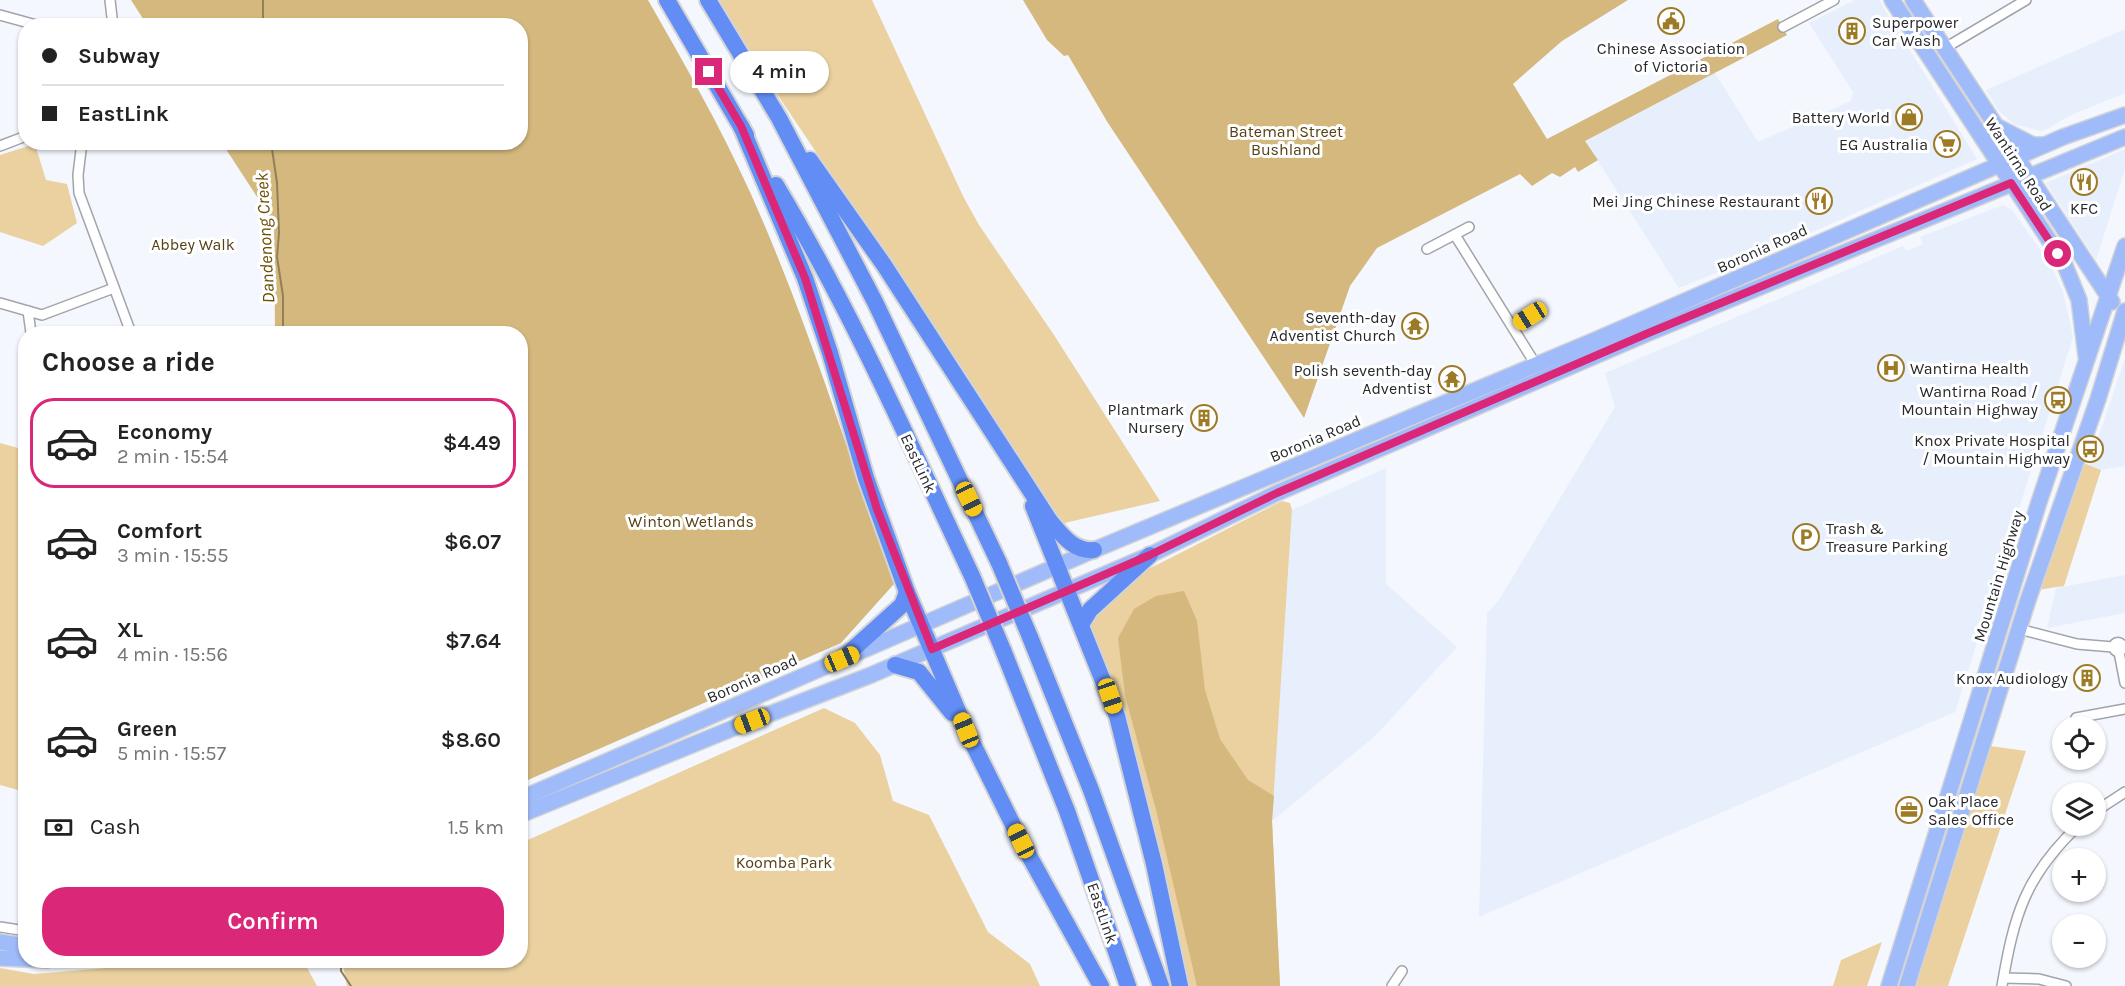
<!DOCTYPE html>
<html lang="en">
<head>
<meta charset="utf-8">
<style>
	body { margin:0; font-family:Karla,sans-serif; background:#f2f2f2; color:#222; height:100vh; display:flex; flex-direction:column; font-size:22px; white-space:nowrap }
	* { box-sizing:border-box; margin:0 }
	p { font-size:20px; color:#767676 }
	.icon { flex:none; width:33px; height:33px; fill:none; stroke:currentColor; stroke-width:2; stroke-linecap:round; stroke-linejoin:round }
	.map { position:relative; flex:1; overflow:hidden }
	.panel { position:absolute; left:18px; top:326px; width:510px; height:642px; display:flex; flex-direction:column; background:#fff; border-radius:24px; box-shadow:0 2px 4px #0004 }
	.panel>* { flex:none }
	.banner { position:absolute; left:18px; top:18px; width:510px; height:132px; border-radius:24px; box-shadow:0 2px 4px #0004; display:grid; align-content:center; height:132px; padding:0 24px; background:#fff }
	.fabs { position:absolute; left:2052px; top:716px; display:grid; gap:12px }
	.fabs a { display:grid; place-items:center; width:54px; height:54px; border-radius:50%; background:#fff; box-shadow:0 2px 4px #0004; font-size:30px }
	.end { position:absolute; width:27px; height:27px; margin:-14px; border:8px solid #db2777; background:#fff; box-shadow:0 0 0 3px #fff }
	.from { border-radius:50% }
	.bubble { position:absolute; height:42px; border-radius:21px; background:#fff; box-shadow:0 2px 4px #0004; font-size:20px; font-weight:600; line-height:42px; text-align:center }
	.car { position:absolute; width:18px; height:36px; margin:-18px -9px; border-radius:8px; box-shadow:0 0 4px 2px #0007; background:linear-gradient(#f5c518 24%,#345 0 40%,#f5c518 0 76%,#345 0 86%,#f5c518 0) }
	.banner b { display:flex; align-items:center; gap:21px; height:57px; font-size:22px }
	.banner b+b { border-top:2px solid #e0e0e0 }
	.banner i { width:15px; height:15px; background:#222 }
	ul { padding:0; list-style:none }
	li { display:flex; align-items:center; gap:18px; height:90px; margin:0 12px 9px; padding:0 12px; border:3px solid transparent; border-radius:24px }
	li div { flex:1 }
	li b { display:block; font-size:22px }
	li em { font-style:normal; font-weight:600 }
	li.current { border-color:#db2777 }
	li>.icon { width:54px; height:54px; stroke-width:1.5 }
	h2 { padding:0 24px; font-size:27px; line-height:72px }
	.pay { display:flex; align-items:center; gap:15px; height:66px; padding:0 24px; font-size:22px }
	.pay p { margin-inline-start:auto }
	.action { display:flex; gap:12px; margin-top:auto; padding:12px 24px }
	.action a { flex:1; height:69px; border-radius:24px; background:#db2777; color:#fff; font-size:24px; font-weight:600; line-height:69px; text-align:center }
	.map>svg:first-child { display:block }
	.built { fill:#e7eefc }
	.green { fill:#ead19f }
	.forest { fill:#d4b87d }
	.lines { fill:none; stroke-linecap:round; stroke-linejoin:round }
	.stream { stroke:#928058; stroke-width:2 }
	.street-casing { stroke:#a1a4ab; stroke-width:12 }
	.primary-casing { stroke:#d4d4d5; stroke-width:18 }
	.highway-casing { stroke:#d4d4d5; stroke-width:20 }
	.street { stroke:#fff; stroke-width:9 }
	.primary { stroke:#a0bbf9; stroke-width:15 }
	.highway { stroke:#618df5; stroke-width:16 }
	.highway-bridge-casing { stroke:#d4d4d5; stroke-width:20; stroke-linecap:butt }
	.highway-bridge { stroke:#618df5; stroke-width:16 }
	.route { stroke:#db2777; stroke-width:8 }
	.labels { text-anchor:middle; stroke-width:6; stroke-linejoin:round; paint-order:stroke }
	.poi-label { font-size:16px; fill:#27282b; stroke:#fff; text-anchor:end }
	.park-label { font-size:16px; fill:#554113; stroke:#fff }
	.street-label { font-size:16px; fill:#27282b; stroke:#fff }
	.water-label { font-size:18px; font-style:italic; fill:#6c5005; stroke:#fff }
</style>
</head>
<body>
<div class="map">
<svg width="2125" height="986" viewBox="0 0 2125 986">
	<rect width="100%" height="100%" fill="#f4f7fe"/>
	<g class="built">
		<polygon points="1855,0 1879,0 1977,159 1777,248 1679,288 1585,141 1715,73 1758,142 1851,101 1853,92 1809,23"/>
		<polygon points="2125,29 2125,93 2069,116 2049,128 2041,131 2014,124 1999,111 1986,90"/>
		<polygon points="2125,149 2125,169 2096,260 2046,183"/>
		<polygon points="2003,205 2012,210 2050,263 2063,292 2073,337 1955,712 1479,917 1487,613 1499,600 1615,407 1605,373 1903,246 1906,251 1923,244 1920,237"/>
		<polygon points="2125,359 2125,466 2101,470 2089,465"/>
		<polygon points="1386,468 1386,584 1457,647 1375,736 1272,821 1292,510"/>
		<polygon points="2125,575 2125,613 2047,628 2056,588"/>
	</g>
	<g class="green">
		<polygon points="718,0 872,0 963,196 979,225 1054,335 1160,501 1060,524 861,219 781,100"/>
		<polygon points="35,144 46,180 67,184 77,223 43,246 0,232 0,155"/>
		<polygon points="0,443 25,450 25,792 0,785"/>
		<polygon points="2076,460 2101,470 2064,586 2031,591"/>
		<polygon points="1282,501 1290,503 1292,510 1272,821 1280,986 1189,986 1140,777 1113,683 1090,624 1094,613 1135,576"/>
		<polygon points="824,708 855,723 880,755 893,801 929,815 988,932 1030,964 1040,986 347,986 342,960 520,960 521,843"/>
		<polygon points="1983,745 2026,751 1948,986 1907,986"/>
		<polygon points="1882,942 1867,986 1833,986 1841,960"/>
		<polygon points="179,960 303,960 317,986 0,986 0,968 34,974 167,963"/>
	</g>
	<g class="forest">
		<path d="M131 0H648C684 63 720 126 750 192 807 319 848 453 894 584L841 643 521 783 520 333H275L274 223 222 143 520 142V26L147 25Z"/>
		<polygon points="1023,0 1628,0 1562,41 1513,84 1547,139 1778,19 1787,35 1585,141 1598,160 1578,172 1575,167 1560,177 1552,173 1532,186 1520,174 1377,248 1350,286 1304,418 1108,123 1068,55 1064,56 1047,40"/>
		<polygon points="1184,591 1197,621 1205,690 1220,739 1248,780 1274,796 1272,821 1280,986 1197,986 1156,810 1125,695 1118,638 1134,609 1156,596"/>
	</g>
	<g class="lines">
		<g class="stream">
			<polyline points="263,26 263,0"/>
			<polyline points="271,142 277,183 279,233 277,257 283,296 283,333"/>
			<polyline points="341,960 341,971 351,986"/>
		</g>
		<defs>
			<g id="street">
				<polyline points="110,0 113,26"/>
				<polyline points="0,15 40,26"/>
				<polyline points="1783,27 1834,0"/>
				<polyline points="1945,48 2026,0"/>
				<polyline points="82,142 78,175 79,193 131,333"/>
				<polyline points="0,146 26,136"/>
				<polyline points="1455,235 1536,365"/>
				<polyline points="1427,249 1469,227"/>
				<polyline points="0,303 42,315 114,288"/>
				<polyline points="28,311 31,333"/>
				<polyline points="1514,326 1537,312"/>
				<polyline points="2019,629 2077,644 2113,647"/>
				<circle cx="2118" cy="647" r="4.5"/>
				<polyline points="2119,652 2125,683"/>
				<polyline points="2076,718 2125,709"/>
				<polyline points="2096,811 2125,792"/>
				<polyline points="0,927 26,931"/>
				<polyline points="2004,978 2039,979 2066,986"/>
				<polyline points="1392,986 1402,971"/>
				<path d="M2002 986C2014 915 2025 876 2079 825"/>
			</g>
			<g id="primary">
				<polyline points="1892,0 2064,263 2079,300 2086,356"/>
				<polyline points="1913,0 2112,302"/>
				<polyline points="2000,128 2033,145 2044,145"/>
				<polyline points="520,799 1094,550 1593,341 2063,137 2125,115"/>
				<polyline points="520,815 736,727 871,675 1150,555 1277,493 1646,334 2125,137"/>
				<polyline points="0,942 26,946"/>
				<polyline points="0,958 47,960"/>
				<polyline points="1889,986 2039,502 2125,246"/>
				<polyline points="1907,986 2027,603 2098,399 2125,311"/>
			</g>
			<g id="highway">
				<polyline points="667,0 746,135"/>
				<polyline points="708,0 779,118 875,302 999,563"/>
				<polyline points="741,126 805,278 830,353 866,478 907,592 966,730 1021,841 1101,986"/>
				<path d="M810 160 884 265 1050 521C1062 535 1074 552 1094 550"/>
				<path d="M776 185C851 310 910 444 972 576"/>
				<polyline points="1033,506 1117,716 1154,864 1180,986"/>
				<polyline points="1082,623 1090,610 1150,555"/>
				<polyline points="1030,637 1091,790 1161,986"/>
				<polyline points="1003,650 1067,811 1128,986"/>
				<polyline points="842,659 902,605 907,592"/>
				<polyline points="895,665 919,672 952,713"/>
			</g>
		</defs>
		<use href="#street" class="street-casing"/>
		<use href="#primary" class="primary-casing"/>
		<use href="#highway" class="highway-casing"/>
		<use href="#street" class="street"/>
		<use href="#primary" class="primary"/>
		<use href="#highway" class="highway"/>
		<defs>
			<g id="highway-bridge">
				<polyline points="999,563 1030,637"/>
				<polyline points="972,576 1003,650"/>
			</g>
		</defs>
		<use href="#highway-bridge" class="highway-bridge-casing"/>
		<use href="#highway-bridge" class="highway-bridge"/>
	</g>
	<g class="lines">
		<polyline class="route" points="709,72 741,126 805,278 877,509 932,649 1150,555 1277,493 1646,334 2011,183 2058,254"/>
	</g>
	<defs>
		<symbol id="civic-ring" viewBox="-11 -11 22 22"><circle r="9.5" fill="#fff" stroke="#9d7a25" stroke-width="1.5"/><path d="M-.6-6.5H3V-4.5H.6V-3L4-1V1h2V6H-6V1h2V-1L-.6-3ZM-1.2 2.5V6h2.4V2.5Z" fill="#9d7a25"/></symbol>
		<symbol id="building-ring" viewBox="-11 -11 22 22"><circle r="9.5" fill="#fff" stroke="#9d7a25" stroke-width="1.5"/><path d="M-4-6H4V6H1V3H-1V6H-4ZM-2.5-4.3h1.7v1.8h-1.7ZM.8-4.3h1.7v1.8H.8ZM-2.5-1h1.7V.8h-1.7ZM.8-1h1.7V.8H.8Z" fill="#9d7a25"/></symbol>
		<symbol id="shop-ring" viewBox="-11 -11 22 22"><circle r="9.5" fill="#fff" stroke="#9d7a25" stroke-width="1.5"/><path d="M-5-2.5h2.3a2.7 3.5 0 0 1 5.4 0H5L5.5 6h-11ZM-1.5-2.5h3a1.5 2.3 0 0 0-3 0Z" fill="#9d7a25"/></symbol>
		<symbol id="supermarket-ring" viewBox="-11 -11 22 22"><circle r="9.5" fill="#fff" stroke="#9d7a25" stroke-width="1.5"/><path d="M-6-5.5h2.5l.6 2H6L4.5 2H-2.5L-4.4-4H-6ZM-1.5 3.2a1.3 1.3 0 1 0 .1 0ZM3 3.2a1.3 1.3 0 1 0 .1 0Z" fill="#9d7a25"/></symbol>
		<symbol id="restaurant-ring" viewBox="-11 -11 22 22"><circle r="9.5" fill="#fff" stroke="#9d7a25" stroke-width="1.5"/><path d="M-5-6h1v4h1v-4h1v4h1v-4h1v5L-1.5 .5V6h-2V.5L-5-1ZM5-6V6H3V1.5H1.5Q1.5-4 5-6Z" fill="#9d7a25"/></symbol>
		<symbol id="temple-ring" viewBox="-11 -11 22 22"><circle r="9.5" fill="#fff" stroke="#9d7a25" stroke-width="1.5"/><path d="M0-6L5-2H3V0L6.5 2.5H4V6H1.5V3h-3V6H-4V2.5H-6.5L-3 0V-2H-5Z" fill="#9d7a25"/></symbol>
		<symbol id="hospital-ring" viewBox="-11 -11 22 22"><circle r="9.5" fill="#fff" stroke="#9d7a25" stroke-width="1.5"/><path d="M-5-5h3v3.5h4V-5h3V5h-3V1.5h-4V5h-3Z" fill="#9d7a25"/></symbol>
		<symbol id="bus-ring" viewBox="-11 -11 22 22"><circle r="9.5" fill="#fff" stroke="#9d7a25" stroke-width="1.5"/><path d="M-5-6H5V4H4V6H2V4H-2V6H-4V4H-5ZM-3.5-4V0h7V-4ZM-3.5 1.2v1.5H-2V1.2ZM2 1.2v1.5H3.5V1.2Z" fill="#9d7a25"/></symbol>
		<symbol id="parking-ring" viewBox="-11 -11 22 22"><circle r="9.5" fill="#fff" stroke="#9d7a25" stroke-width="1.5"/><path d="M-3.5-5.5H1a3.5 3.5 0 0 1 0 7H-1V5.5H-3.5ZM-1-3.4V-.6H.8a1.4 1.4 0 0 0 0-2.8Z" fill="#9d7a25"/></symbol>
		<symbol id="office-ring" viewBox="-11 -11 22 22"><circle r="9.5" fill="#fff" stroke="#9d7a25" stroke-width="1.5"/><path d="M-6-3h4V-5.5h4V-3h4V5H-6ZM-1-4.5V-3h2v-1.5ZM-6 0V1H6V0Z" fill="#9d7a25"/></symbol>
	</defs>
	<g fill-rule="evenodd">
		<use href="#civic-ring" x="1656" y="6" width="30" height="30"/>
		<use href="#building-ring" x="1837" y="16" width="30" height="30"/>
		<use href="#shop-ring" x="1894" y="102" width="30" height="30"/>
		<use href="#supermarket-ring" x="1932" y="129" width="30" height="30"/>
		<use href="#restaurant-ring" x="2069" y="167" width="30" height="30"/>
		<use href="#restaurant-ring" x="1804" y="186" width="30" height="30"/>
		<use href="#temple-ring" x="1400" y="311" width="30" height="30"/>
		<use href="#hospital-ring" x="1876" y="353" width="30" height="30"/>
		<use href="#temple-ring" x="1437" y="364" width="30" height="30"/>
		<use href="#bus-ring" x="2043" y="385" width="30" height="30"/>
		<use href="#building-ring" x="1189" y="403" width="30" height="30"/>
		<use href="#bus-ring" x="2075" y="434" width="30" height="30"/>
		<use href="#parking-ring" x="1791" y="522" width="30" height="30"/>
		<use href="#building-ring" x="2072" y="663" width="30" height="30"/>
		<use href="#office-ring" x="1894" y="795" width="30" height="30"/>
	</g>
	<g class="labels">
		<g class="poi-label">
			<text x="1872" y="28" text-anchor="start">Superpower<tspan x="1872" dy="18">Car Wash</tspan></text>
			<text x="1671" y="54" text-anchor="middle">Chinese Association<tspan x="1671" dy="18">of Victoria</tspan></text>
			<text x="1890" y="123">Battery World</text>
			<text x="1928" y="150">EG Australia</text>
			<text x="1800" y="207">Mei Jing Chinese Restaurant</text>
			<text x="2084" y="214" text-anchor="middle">KFC</text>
			<text x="1396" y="323">Seventh-day<tspan x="1396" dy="18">Adventist Church</tspan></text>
			<text x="1910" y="374" text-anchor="start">Wantirna Health</text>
			<text x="1432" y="376">Polish seventh-day<tspan x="1432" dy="18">Adventist</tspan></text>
			<text x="2038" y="397">Wantirna Road /<tspan x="2038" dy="18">Mountain Highway</tspan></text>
			<text x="1184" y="415">Plantmark<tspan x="1184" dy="18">Nursery</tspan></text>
			<text x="2070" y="446">Knox Private Hospital<tspan x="2070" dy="18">/ Mountain Highway</tspan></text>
			<text x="1826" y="534" text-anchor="start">Trash &amp;<tspan x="1826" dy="18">Treasure Parking</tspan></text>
			<text x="2068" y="684">Knox Audiology</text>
			<text x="1928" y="807" text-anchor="start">Oak Place<tspan x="1928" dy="18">Sales Office</tspan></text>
		</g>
		<g class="park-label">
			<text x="1286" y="137">Bateman Street<tspan x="1286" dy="18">Bushland</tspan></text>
			<text x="193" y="250">Abbey Walk</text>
			<text x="691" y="527">Winton Wetlands</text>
			<text x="784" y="868">Koomba Park</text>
		</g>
		<g class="street-label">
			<text transform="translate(2019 164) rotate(57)" y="6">Wantirna Road</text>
			<text transform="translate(1762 248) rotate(-24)" y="6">Boronia Road</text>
			<text transform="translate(1315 438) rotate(-23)" y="6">Boronia Road</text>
			<text transform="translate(919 463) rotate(65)" y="6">EastLink</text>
			<text transform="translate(1998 576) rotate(-73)" y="6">Mountain Highway</text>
			<text transform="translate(752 678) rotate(-24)" y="6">Boronia Road</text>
			<text transform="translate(1103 913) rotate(71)" y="6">EastLink</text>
		</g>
		<g class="water-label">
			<text transform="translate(265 238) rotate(-93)" y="6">Dandenong Creek</text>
		</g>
	</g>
</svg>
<div class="fabs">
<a><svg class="icon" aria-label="locate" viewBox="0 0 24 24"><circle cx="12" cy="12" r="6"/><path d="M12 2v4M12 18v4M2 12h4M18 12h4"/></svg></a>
<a><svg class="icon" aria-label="layers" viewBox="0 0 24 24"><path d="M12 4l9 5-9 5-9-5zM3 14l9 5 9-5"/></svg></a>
<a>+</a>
<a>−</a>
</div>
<i class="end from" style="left:2058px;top:254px"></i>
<i class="end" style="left:709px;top:72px"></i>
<div class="bubble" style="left:730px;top:51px;width:99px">4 min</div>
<i class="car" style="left:1530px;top:316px;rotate:238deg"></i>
<i class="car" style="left:969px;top:499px;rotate:155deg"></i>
<i class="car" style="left:842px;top:659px;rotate:67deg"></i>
<i class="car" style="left:1110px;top:696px;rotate:161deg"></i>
<i class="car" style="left:752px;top:721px;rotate:249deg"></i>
<i class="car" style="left:966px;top:730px;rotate:338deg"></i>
<i class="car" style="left:1021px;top:841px;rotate:334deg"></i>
<div class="banner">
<b><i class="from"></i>Subway</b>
<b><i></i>EastLink</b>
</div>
<section class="panel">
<h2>Choose a ride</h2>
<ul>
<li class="current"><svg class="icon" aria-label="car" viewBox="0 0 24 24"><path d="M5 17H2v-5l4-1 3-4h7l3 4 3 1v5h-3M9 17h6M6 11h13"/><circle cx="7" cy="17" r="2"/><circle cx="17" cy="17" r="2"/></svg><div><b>Economy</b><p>2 min · 15:54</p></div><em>$4.49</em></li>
<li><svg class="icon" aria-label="car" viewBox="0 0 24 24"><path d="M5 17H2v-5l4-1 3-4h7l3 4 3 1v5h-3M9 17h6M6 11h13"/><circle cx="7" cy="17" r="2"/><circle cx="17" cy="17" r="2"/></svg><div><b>Comfort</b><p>3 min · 15:55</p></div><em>$6.07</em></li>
<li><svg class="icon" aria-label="car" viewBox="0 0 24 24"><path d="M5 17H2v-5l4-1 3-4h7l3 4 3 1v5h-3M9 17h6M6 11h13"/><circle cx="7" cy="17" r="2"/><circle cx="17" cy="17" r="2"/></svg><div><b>XL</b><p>4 min · 15:56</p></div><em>$7.64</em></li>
<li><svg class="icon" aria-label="car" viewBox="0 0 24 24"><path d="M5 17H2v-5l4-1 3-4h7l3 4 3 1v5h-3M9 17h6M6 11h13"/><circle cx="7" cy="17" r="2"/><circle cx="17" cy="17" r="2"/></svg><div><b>Green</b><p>5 min · 15:57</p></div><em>$8.60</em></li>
</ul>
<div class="pay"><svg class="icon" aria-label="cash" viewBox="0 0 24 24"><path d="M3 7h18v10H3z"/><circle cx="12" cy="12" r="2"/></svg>Cash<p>1.5 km</p></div>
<div class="action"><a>Confirm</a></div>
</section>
</div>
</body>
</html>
